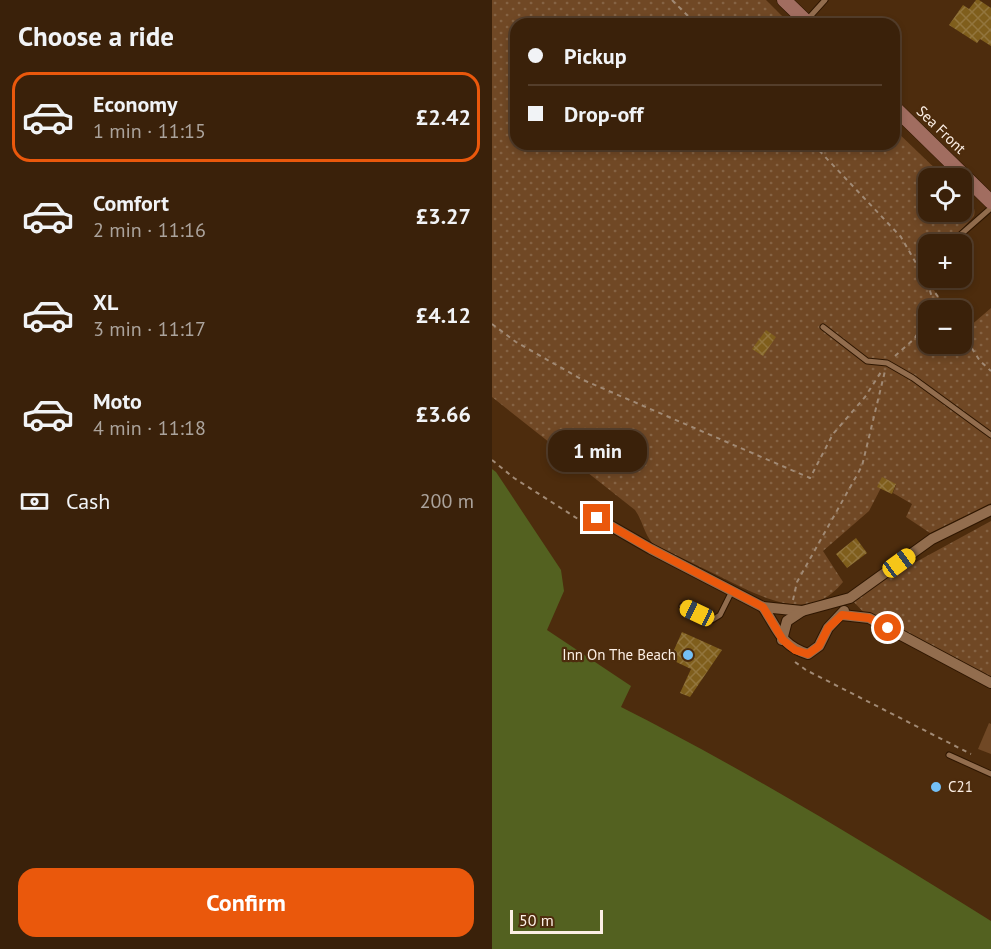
<!DOCTYPE html>
<html lang="en">
<head>
<meta charset="utf-8">
<style>
	body { margin:0; font-family:"PT Sans",sans-serif; background:#452e18; color:#f1f3f6; height:100vh; display:flex; flex-direction:column; font-size:22px; white-space:nowrap }
	* { box-sizing:border-box; margin:0 }
	p { font-size:20px; color:#aba39c }
	.icon { flex:none; width:33px; height:33px; fill:none; stroke:currentColor; stroke-width:2; stroke-linecap:round; stroke-linejoin:round }
	.map { position:relative; flex:1; overflow:hidden }
	.drawer { display:flex; flex-direction:column; background:#3a210a; width:492px }
	.drawer>* { flex:none }
	.top-card { position:absolute; left:18px; top:18px; width:390px; height:132px; border-radius:18px; box-shadow:0 3px 9px #0003,0 0 0 2px #543e2b; display:grid; align-content:center; height:132px; padding:0 18px; background:#3a210a }
	.controls { position:absolute; left:426px; top:168px; display:grid; gap:12px }
	.controls a { display:grid; place-items:center; width:54px; height:54px; border-radius:12px; background:#3a210a; box-shadow:0 3px 9px #0003,0 0 0 2px #543e2b; font-size:30px }
	.scale { position:absolute; left:18px; bottom:15px; width:93px; box-sizing:border-box; padding-left:6px; border:3px solid #fcefe5; border-top:0; font-size:16px; line-height:21px; white-space:nowrap; color:#fcefe5; -webkit-text-stroke:4px #4d2c0d; paint-order:stroke }
	.end { position:absolute; width:27px; height:27px; margin:-14px; border:8px solid #ea580c; background:#fff; box-shadow:0 0 0 3px #fff }
	.from { border-radius:50% }
	.bubble { position:absolute; height:42px; border-radius:18px; background:#3a210a; box-shadow:0 3px 9px #0003,0 0 0 2px #543e2b; font-size:20px; font-weight:800; line-height:42px; text-align:center }
	.car { position:absolute; width:18px; height:36px; margin:-18px -9px; border-radius:8px; box-shadow:0 0 4px 2px #0007; background:linear-gradient(#f5c518 24%,#345 0 40%,#f5c518 0 76%,#345 0 86%,#f5c518 0) }
	.top-card b { display:flex; align-items:center; gap:21px; height:57px; font-size:22px }
	.top-card b+b { border-top:2px solid #543e2b }
	.top-card i { width:15px; height:15px; background:#f1f3f6 }
	ul { padding:0; list-style:none }
	li { display:flex; align-items:center; gap:18px; height:90px; margin:0 12px 9px; padding:0 6px; border:3px solid transparent; border-radius:18px }
	li div { flex:1 }
	li b { display:block; font-size:22px }
	li em { font-style:normal; font-weight:800 }
	li.on { border-color:#ea580c }
	li>.icon { width:54px; height:54px; stroke-width:1.5 }
	h2 { padding:0 18px; font-size:27px; line-height:72px }
	.pay { display:flex; align-items:center; gap:15px; height:66px; padding:0 18px; font-size:22px }
	.pay p { margin-inline-start:auto }
	.action { display:flex; gap:12px; margin-top:auto; padding:12px 18px }
	.action a { flex:1; height:69px; border-radius:18px; background:#ea580c; color:#fff; font-size:24px; font-weight:800; line-height:69px; text-align:center }
	main { display:flex; flex:1; min-height:0 }
	.map>svg:first-child { display:block }
	.grass { fill:url(#grass-dots) }
	.pitch { fill:#704825 }
	.water { fill:#536120 }
	.building { fill:url(#building-cross-hatch) }
	.lines { fill:none; stroke-linecap:round; stroke-linejoin:round }
	.lane-casing { stroke:#2e1601; stroke-width:7 }
	.street-casing { stroke:#2e1601; stroke-width:12 }
	.secondary-casing { stroke:#2e1601; stroke-width:15 }
	.path { stroke:#a18a75; stroke-width:2; stroke-dasharray:4.5 4.5; stroke-linecap:butt }
	.lane { stroke:#926d4e; stroke-width:5 }
	.street { stroke:#926d4e; stroke-width:10 }
	.secondary { stroke:#a16d60; stroke-width:14 }
	.route { stroke:#ea580c; stroke-width:8 }
	.poi-dot { fill:#74c0f6; stroke:#4d2c0d; stroke-width:2 }
	.labels { text-anchor:middle; stroke-width:4.5; stroke-linejoin:round; paint-order:stroke }
	.street-label { font-size:15px; fill:#fcefe5; stroke:#4d2c0d }
	.poi-label { font-size:15px; fill:#fcefe5; stroke:#4d2c0d; text-anchor:end }
</style>
</head>
<body>
<main>
<section class="drawer">
<h2>Choose a ride</h2>
<ul>
<li class="on"><svg class="icon" aria-label="car" viewBox="0 0 24 24"><path d="M5 17H2v-5l4-1 3-4h7l3 4 3 1v5h-3M9 17h6M6 11h13"/><circle cx="7" cy="17" r="2"/><circle cx="17" cy="17" r="2"/></svg><div><b>Economy</b><p>1 min · 11:15</p></div><em>£2.42</em></li>
<li><svg class="icon" aria-label="car" viewBox="0 0 24 24"><path d="M5 17H2v-5l4-1 3-4h7l3 4 3 1v5h-3M9 17h6M6 11h13"/><circle cx="7" cy="17" r="2"/><circle cx="17" cy="17" r="2"/></svg><div><b>Comfort</b><p>2 min · 11:16</p></div><em>£3.27</em></li>
<li><svg class="icon" aria-label="car" viewBox="0 0 24 24"><path d="M5 17H2v-5l4-1 3-4h7l3 4 3 1v5h-3M9 17h6M6 11h13"/><circle cx="7" cy="17" r="2"/><circle cx="17" cy="17" r="2"/></svg><div><b>XL</b><p>3 min · 11:17</p></div><em>£4.12</em></li>
<li><svg class="icon" aria-label="car" viewBox="0 0 24 24"><path d="M5 17H2v-5l4-1 3-4h7l3 4 3 1v5h-3M9 17h6M6 11h13"/><circle cx="7" cy="17" r="2"/><circle cx="17" cy="17" r="2"/></svg><div><b>Moto</b><p>4 min · 11:18</p></div><em>£3.66</em></li>
</ul>
<div class="pay"><svg class="icon" aria-label="cash" viewBox="0 0 24 24"><path d="M3 7h18v10H3z"/><circle cx="12" cy="12" r="2"/></svg>Cash<p>200 m</p></div>
<div class="action"><a>Confirm</a></div>
</section>
<div class="map">
<svg width="499" height="949" viewBox="0 0 499 949">
	<defs>
		<pattern id="grass-dots" width="8" height="8" patternUnits="userSpaceOnUse" patternTransform="scale(1.5)"><rect width="8" height="8" fill="#704825"/><path d="M2 2h.1M6 6h.1" fill="none" stroke="#856344" stroke-width="1.8" stroke-linecap="round"/></pattern>
		<pattern id="building-cross-hatch" width="8" height="8" patternUnits="userSpaceOnUse" patternTransform="scale(1.5)"><rect width="8" height="8" fill="#7f5e1c"/><path d="M0 0l8 8M0 8l8-8" fill="none" stroke="#92753d"/></pattern>
	</defs>
	<rect width="100%" height="100%" fill="#4d2c0d"/>
	<g class="grass">
		<path d="M0 0H274L298 24H24V144H402V129L453 178H436V212H470V194C476 200 485 206 482 216L456 244H436V270L432 276 456 310H436V344H470V333L499 308V503L438 533 414 517 420 504 401 493 404 485 393 480 377 511 331 551 351 582C317 625 270 597 231 578 208 567 184 555 161 544 152 534 151 521 143 510L0 397Z"/>
		<polygon points="499,521 499,682 377,618 358,598"/>
	</g>
	<polygon class="pitch" points="497,723 499,724 499,754 486,749"/>
	<path class="water" d="M0 469 4 472 69 570 72 591 55 630 139 686 129 707C256 771 378 846 499 921V949H0Z"/>
	<g class="building">
		<polygon points="484,0 487,0 499,8 499,46 488,39 485,43 457,25 471,5 477,9"/>
		<polygon points="274,330 284,337 271,356 260,349"/>
		<polygon points="390,477 404,484 400,494 385,487"/>
		<polygon points="364,538 375,553 355,568 344,554"/>
		<polygon points="190,632 230,650 198,697 188,693 199,669 178,659"/>
	</g>
	<g class="lines">
		<defs>
			<g id="lane">
				<polyline points="315,20 333,0"/>
				<polyline points="458,244 499,208"/>
				<polyline points="470,268 475,274"/>
				<polyline points="331,327 375,361 395,363 421,378 499,435"/>
				<polyline points="190,606 220,620 228,615 240,591"/>
				<polyline points="457,755 499,774"/>
			</g>
			<g id="street">
				<polyline points="105,518 159,549 271,607 310,611 358,598 440,539 499,510"/>
				<path d="M271 607C286 629 288 645 316 654L327 646 336 628 352 611"/>
				<polyline points="350,615 377,618 499,683"/>
				<polyline points="290,640 295,621 310,611"/>
			</g>
			<g id="secondary">
				<polyline points="292,0 317,24"/>
				<polyline points="402,107 499,202"/>
			</g>
		</defs>
		<use href="#lane" class="lane-casing"/>
		<use href="#street" class="street-casing"/>
		<use href="#secondary" class="secondary-casing"/>
		<g class="path">
			<polyline points="180,0 204,24"/>
			<polyline points="321,144 409,237 436,284 443,308 442,310"/>
			<polyline points="438,286 456,310"/>
			<polyline points="0,324 24,342 89,379 318,478 341,434 373,397 389,372"/>
			<polyline points="470,333 488,361 499,371"/>
			<polyline points="403,356 422,339 436,318"/>
			<polyline points="0,460 22,478 97,526"/>
			<polyline points="301,600 305,582 370,466 393,371"/>
			<polyline points="303,662 314,670 479,754"/>
		</g>
		<use href="#lane" class="lane"/>
		<use href="#street" class="street"/>
		<use href="#secondary" class="secondary"/>
	</g>
	<g class="lines">
		<polyline class="route" points="105,518 159,549 271,607 291,640 303,650 316,654 327,646 336,628 350,615 377,618 396,628"/>
	</g>
	<g class="poi-dot">
		<circle cx="196" cy="655" r="6"/>
		<circle cx="444" cy="787" r="6"/>
	</g>
	<g class="labels">
		<g class="street-label">
			<text transform="translate(449 130) rotate(44)" y="5">Sea Front</text>
		</g>
		<g class="poi-label">
			<text x="184" y="660">Inn On The Beach</text>
			<text x="456" y="792" text-anchor="start">C21</text>
		</g>
	</g>
</svg>
<div class="controls">
<a><svg class="icon" aria-label="locate" viewBox="0 0 24 24"><circle cx="12" cy="12" r="6"/><path d="M12 2v4M12 18v4M2 12h4M18 12h4"/></svg></a>
<a>+</a>
<a>−</a>
</div>
<div class="scale">50 m</div>
<i class="end from" style="left:396px;top:628px"></i>
<i class="end" style="left:105px;top:518px"></i>
<div class="bubble" style="left:56px;top:430px;width:99px">1 min</div>
<i class="car" style="left:407px;top:563px;rotate:54deg"></i>
<i class="car" style="left:205px;top:613px;rotate:295deg"></i>
<div class="top-card">
<b><i class="from"></i>Pickup</b>
<b><i></i>Drop-off</b>
</div>
</div>
</main>
</body>
</html>
